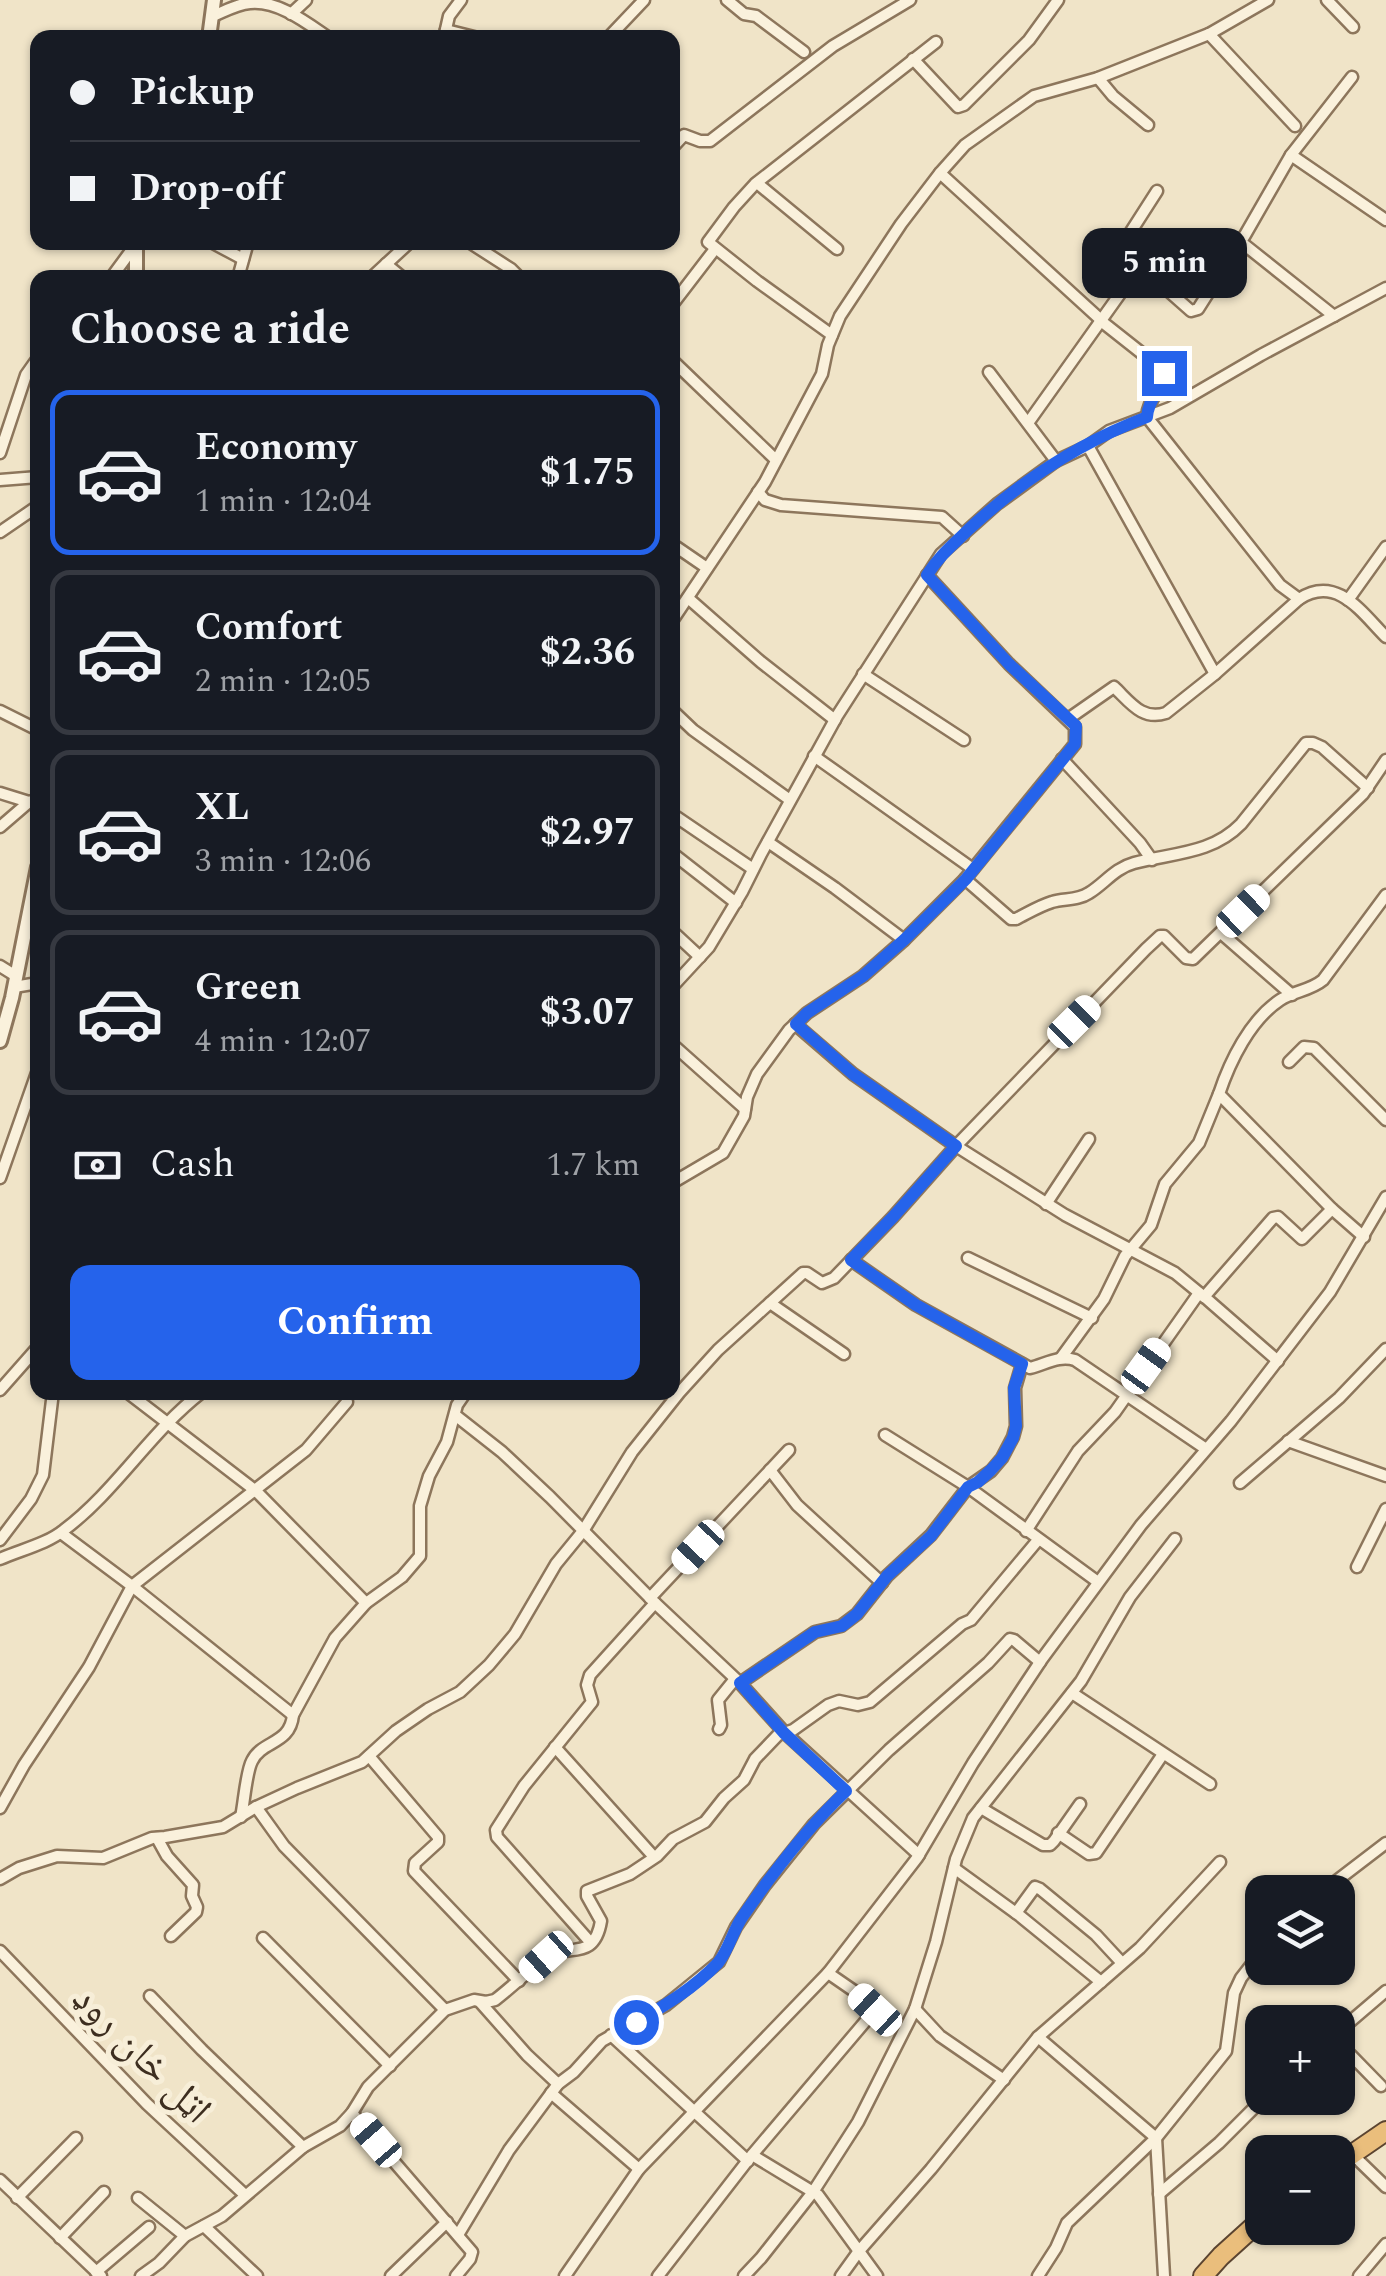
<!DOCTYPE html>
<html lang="en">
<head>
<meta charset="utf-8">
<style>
	body { margin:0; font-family:Spectral,"Noto Naskh Arabic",serif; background:#20242c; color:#f1f3f6; height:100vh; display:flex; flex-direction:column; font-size:38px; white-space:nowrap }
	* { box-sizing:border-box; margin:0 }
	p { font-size:32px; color:#9ea1a6 }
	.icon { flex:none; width:55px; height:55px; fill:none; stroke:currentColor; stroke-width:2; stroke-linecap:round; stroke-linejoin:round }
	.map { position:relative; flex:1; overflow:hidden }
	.panel { position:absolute; left:30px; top:270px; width:650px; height:1130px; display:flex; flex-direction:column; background:#171b24; border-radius:20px; box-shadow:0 2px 8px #0004 }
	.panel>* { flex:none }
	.guide { position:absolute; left:30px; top:30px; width:650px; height:220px; border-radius:20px; box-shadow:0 2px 8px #0004; display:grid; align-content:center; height:220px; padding:0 40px; background:#171b24 }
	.fabs { position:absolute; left:1245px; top:1875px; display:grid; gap:20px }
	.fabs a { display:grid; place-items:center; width:110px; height:110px; border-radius:20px; background:#171b24; box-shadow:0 2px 8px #0004; font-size:50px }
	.end { position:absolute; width:45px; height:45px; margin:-22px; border:12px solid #2563eb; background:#fff; box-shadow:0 0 0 5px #fff }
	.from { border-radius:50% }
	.bubble { position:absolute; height:70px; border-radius:20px; background:#171b24; box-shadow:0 2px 8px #0004; font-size:32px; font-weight:700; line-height:70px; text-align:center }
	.car { position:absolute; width:30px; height:60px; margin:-30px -15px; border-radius:12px; box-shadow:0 0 8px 2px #0007; background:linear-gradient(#fff 24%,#345 0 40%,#fff 0 76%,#345 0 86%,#fff 0) }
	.guide b { display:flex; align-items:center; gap:35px; height:95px; font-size:38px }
	.guide b+b { border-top:2px solid #363941 }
	.guide i { width:25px; height:25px; background:#f1f3f6 }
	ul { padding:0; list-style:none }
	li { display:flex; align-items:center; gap:30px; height:165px; margin:0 20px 15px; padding:0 20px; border:5px solid #363941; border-radius:20px }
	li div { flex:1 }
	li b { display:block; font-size:38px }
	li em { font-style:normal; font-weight:700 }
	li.current { border-color:#2563eb }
	li>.icon { width:90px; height:90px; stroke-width:1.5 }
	h2 { padding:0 40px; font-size:45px; line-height:120px }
	.pay { display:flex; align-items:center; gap:25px; height:110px; padding:0 40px; font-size:38px }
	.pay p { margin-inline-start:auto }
	.primary-button { display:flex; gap:20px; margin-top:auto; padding:20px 40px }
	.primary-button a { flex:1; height:115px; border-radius:20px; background:#2563eb; color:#fff; font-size:40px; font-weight:700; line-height:115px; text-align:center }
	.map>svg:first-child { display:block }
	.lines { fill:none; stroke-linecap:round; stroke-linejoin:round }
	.minor-casing { stroke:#8d765c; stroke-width:15 }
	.tertiary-casing { stroke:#8d765c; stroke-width:18 }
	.trunk-casing { stroke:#5b4430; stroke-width:22 }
	.minor { stroke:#faf1dc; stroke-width:10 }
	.tertiary { stroke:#faf1dc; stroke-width:12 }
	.trunk { stroke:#eabe7c; stroke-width:18 }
	.route { stroke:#2563eb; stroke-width:12 }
	.labels { text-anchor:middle; stroke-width:10; stroke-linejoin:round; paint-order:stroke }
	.street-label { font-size:40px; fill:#3d2e20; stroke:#f7eed8 }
</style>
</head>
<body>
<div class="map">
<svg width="1386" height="2276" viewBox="0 0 1386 2276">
	<rect width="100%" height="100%" fill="#f0e4c8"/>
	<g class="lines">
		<defs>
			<g id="minor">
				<polyline points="727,0 744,14 756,16 804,52"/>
				<polyline points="1327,0 1353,27"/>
				<polyline points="291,14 306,0"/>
				<path d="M213 16C225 11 237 4 250 3 278 0 307 23 329 38"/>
				<polyline points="446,30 478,38"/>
				<polyline points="1209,34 1295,126"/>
				<polyline points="444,38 449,16 461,0"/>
				<polyline points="608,38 644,0"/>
				<polyline points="913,59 958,107 964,105 1029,40 1058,0"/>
				<polyline points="1098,78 1113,96 1148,125"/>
				<polyline points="672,148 684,135 700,141 710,141 833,46 910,0"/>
				<polyline points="1291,155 1386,220"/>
				<polyline points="940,173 1101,320"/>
				<polyline points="757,183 837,249"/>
				<polyline points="1157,191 1123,244 1122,250 1191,311 1198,309 1245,235 1291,155 1352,77"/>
				<polyline points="211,242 243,259"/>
				<polyline points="469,242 511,269 520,278"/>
				<polyline points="1241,242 1334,316"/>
				<polyline points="386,264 403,278"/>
				<polyline points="111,278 136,244"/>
				<polyline points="238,278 248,242"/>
				<polyline points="371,278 410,242"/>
				<polyline points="672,305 715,249"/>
				<path d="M1101 321 1163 370C1166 386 1148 397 1147 417L1280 585 1299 599C1337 574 1362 613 1386 637"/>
				<polyline points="832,335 757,281 708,242 734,207 755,184 936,42"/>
				<polyline points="672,360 776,460"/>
				<polyline points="989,372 1056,461"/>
				<polyline points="1028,423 1122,291"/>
				<polyline points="1088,446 1215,674"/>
				<polyline points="0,453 26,375 38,358"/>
				<polyline points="0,480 38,477"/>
				<polyline points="758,492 765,500 781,505 942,517 963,536"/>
				<polyline points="0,532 38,506"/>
				<polyline points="672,544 707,568"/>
				<polyline points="688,598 761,662 835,720"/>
				<polyline points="1348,600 1386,547"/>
				<polyline points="672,621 765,482 822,374 828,345 840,316 901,224 940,173 965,145 1034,96 1098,78 1209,34 1268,0"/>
				<polyline points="863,674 964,740"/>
				<polyline points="672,710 693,730 790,800"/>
				<polyline points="0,711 38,730"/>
				<path d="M1068 719 1114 687C1130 702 1142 721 1166 713L1215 674 1299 599"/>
				<polyline points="814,756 973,869"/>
				<polyline points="1062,759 1140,843 1152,860"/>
				<polyline points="0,793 29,802"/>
				<polyline points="672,814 753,869"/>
				<polyline points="0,827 29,802 38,799"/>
				<polyline points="768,842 835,888 904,940"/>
				<polyline points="672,853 736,903"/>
				<path d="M965 879 1011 919H1016C1028 913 1039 906 1052 902 1064 898 1077 901 1089 893 1104 884 1115 868 1134 863 1172 853 1212 854 1241 824L1306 743H1313L1322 747 1368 788"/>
				<polyline points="672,931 700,957"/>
				<polyline points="1221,933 1292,995"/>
				<polyline points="0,966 16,976"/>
				<polyline points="14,987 38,983"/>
				<polyline points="672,987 709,947 742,892 761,854 837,716 941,554 997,504 1056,461 1088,446 1109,431 1170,408 1261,355 1386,288"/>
				<polyline points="795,1024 853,1074 956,1146 1065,1215 1175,1273 1208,1300 1278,1361"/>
				<polyline points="672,1044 745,1109"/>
				<polyline points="1289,1062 1304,1047 1314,1048 1386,1120"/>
				<polyline points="0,1178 38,1070"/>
				<polyline points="672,1183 723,1153 744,1116 747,1097 757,1074 789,1030 807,1013 863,976 904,940 965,879 1075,744 1075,727 1009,664 927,575"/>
				<polyline points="1046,1204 1089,1139"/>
				<path d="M1364 1237 1332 1209 1219 1094C1230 1061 1250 1020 1280 1000 1293 991 1310 991 1323 980L1386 895"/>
				<polyline points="968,1258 1092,1318"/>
				<path d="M851 1260 916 1305 1030 1368C1046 1364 1059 1355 1075 1360L1206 1449"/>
				<polyline points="1204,1297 1273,1218 1278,1217 1302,1239 1332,1209"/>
				<polyline points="770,1303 844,1354"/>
				<polyline points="1061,1358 1104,1299 1125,1256 1151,1225 1165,1184 1199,1143 1219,1094"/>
				<polyline points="0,1390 38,1347"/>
				<polyline points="127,1392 256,1491 366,1603"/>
				<polyline points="455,1415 502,1452 550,1497 655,1603 740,1683 785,1733 919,1855"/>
				<polyline points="885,1435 968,1487 1098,1582"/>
				<polyline points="1288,1441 1386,1476"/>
				<polyline points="770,1470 797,1505 882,1583"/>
				<polyline points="1240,1483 1339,1398 1386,1349"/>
				<polyline points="1026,1531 1078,1451 1115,1412 1199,1293"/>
				<polyline points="61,1533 132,1586 293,1715"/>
				<polyline points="0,1540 31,1499 43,1475 53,1392"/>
				<path d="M0 1559C20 1550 47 1544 64 1530 116 1491 150 1432 202 1392"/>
				<polyline points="1357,1567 1386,1509"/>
				<polyline points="650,1598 789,1450"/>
				<polyline points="740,1683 815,1632 841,1626 857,1614 887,1576 931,1535 968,1487 991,1471 1002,1458 1013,1437 1016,1426 1015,1388 1022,1364"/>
				<polyline points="1072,1693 1210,1784"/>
				<polyline points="719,1729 721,1725 718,1700 735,1679"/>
				<polyline points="555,1747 654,1857"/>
				<polyline points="369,1756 438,1837 438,1842 415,1863 414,1871 519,1981"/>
				<polyline points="256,1807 284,1846 445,2010"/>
				<polyline points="0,1808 24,1765 89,1667 132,1586 306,1450 347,1402"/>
				<polyline points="981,1808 1043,1845 1050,1845 1054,1841 1080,1804"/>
				<path d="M241 1817C244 1804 246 1772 252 1761 262 1740 290 1745 293 1715L335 1638 366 1603 402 1577 420 1556V1506L429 1476 447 1442 457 1405 466 1392"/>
				<polyline points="1058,1833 1089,1854 1096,1853 1163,1754"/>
				<polyline points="157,1838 167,1856 193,1885 192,1896 197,1907 196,1912 171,1936"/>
				<polyline points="954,1868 1020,1916 1101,1982"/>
				<polyline points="0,1879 19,1868 57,1856 103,1858 152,1838 165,1837 223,1827 256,1807 297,1788 362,1762 396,1731 428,1709 460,1692 489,1665 515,1634 556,1564 583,1531 632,1452 679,1393 718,1350 803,1273 807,1273 822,1283 834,1278 893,1217 956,1146 1146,949 1160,936 1164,936 1186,958 1193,959 1363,794 1386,760"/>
				<polyline points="1322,1892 1386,1843"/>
				<polyline points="1016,1913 1035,1887 1040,1889 1096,1935 1122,1963"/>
				<polyline points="263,1938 390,2066"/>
				<polyline points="591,1943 497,1837 496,1830 524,1786 592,1702 587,1685 590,1675 655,1603"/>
				<polyline points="0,1951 147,2104 245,2195"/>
				<polyline points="150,1996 202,2050 303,2147"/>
				<polyline points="480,2002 527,2055 558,2084"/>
				<polyline points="915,2009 940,2036 1004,2080"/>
				<polyline points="1338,2032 1386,1991"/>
				<polyline points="611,2035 748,2161"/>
				<polyline points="1038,2037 1156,2138 1164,2276"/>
				<polyline points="1338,2042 1381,2086"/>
				<polyline points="551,2093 639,2169"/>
				<polyline points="352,2113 472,2252 470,2259 456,2276"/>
				<polyline points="1352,2154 1386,2187"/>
				<polyline points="752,2155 818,2195 877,2276"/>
				<polyline points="0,2180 101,2276"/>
				<polyline points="1159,2194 1219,2143 1264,2098"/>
				<polyline points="17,2198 76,2138"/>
				<polyline points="138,2198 185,2236"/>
				<polyline points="204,2226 257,2276"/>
				<polyline points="458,2235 509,2150 558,2084 574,2072 602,2041 666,2005 719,1962 736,1927 765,1885 814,1824 889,1750 988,1663 1010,1639 1014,1640 1040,1662"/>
				<polyline points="60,2238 104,2192"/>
				<polyline points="96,2272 149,2227"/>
				<path d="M141 2276 159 2263 185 2236 222 2216 303 2147 340 2126 352 2113 368 2087 445 2010 474 2000 486 2002 495 2000C512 1987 528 1971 546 1958 567 1942 594 1963 601 1921L587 1896V1891L630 1874 657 1856 673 1839 705 1822 724 1798 744 1780 755 1759 778 1735 793 1730 828 1705 839 1701 858 1705 870 1702 962 1624 971 1620 1038 1540"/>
				<polyline points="391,2276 447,2222"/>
				<polyline points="565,2276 639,2169 828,1973 917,1858 973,1763 1042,1659 1141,1525 1231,1421 1330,1292 1386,1197"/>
				<polyline points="658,2276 752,2155 875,2010 857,1993 828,1973"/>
				<polyline points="744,2276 761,2258 813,2192 858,2122 915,2009 936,1942 956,1859 973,1818 1081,1681 1130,1597 1175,1539"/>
				<polyline points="841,2276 859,2251 931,2169 1038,2037 1140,1948 1220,1862"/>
				<polyline points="1038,2276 1056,2248 1067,2223 1156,2138 1226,2051 1234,1993 1241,1978 1262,1951"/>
				<polyline points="1359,2276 1386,2244"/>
			</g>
			<g id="tertiary">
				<polyline points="209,38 214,0"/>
				<polyline points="136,278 136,242"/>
				<polyline points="0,1041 12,998 38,867"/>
			</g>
			<g id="trunk">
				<polyline points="1338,2164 1386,2131"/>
				<polyline points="1203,2276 1221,2256 1262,2219"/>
			</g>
		</defs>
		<use href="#minor" class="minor-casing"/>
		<use href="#tertiary" class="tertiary-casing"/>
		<use href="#trunk" class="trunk-casing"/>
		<use href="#minor" class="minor"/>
		<use href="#tertiary" class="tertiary"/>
		<use href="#trunk" class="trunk"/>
	</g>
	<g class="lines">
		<path class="route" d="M636 2022C666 2005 694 1988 718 1963 729 1950 733 1930 743 1916 774 1871 807 1828 846 1791L784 1733 740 1683 815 1632 842 1626 857 1614 887 1576 931 1536 968 1487 978 1482 991 1470 1002 1458 1013 1438 1016 1426 1014 1388 1022 1364 916 1305 851 1260 893 1217 956 1146 853 1074 796 1024 807 1013 863 976 904 940 966 879 1075 744 1076 726 1009 664 927 575C941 554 952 546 969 529 1021 481 1081 442 1147 417 1148 398 1163 389 1164 373"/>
	</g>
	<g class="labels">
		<g class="street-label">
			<text transform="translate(143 2053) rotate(45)" y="14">اټل خان روډ</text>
		</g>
	</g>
</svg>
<div class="fabs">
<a><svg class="icon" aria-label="layers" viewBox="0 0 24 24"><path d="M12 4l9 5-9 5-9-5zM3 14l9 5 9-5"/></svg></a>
<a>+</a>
<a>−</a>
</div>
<i class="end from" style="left:636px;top:2022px"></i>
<i class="end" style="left:1164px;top:373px"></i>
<div class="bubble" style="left:1082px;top:228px;width:165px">5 min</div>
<i class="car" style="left:1243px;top:911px;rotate:46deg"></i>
<i class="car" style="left:1074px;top:1022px;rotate:45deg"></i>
<i class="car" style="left:1146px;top:1366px;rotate:36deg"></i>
<i class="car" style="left:698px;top:1547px;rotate:223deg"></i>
<i class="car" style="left:546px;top:1957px;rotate:228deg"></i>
<i class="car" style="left:875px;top:2010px;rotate:313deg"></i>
<i class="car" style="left:376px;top:2140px;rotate:319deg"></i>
<div class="guide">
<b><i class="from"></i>Pickup</b>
<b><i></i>Drop-off</b>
</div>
<section class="panel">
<h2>Choose a ride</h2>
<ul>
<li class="current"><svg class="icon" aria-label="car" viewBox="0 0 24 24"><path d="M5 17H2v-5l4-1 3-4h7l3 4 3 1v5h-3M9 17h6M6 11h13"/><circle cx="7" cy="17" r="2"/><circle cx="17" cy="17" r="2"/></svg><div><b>Economy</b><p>1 min · 12:04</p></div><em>$1.75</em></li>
<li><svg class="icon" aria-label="car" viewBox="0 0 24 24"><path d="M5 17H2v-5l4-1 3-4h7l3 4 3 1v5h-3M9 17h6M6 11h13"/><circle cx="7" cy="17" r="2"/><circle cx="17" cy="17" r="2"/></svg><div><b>Comfort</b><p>2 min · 12:05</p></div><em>$2.36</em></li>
<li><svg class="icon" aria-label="car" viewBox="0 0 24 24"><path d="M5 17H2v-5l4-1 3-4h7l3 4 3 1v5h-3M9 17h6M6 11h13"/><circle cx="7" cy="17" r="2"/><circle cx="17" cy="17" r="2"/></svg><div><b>XL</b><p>3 min · 12:06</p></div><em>$2.97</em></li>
<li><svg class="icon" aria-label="car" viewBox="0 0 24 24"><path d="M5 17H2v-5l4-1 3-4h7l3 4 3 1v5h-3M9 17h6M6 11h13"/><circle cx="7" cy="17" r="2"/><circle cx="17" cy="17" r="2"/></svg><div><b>Green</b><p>4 min · 12:07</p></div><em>$3.07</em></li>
</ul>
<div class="pay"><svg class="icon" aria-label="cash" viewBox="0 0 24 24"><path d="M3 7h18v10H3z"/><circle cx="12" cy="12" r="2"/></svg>Cash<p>1.7 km</p></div>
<div class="primary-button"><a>Confirm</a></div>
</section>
</div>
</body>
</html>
